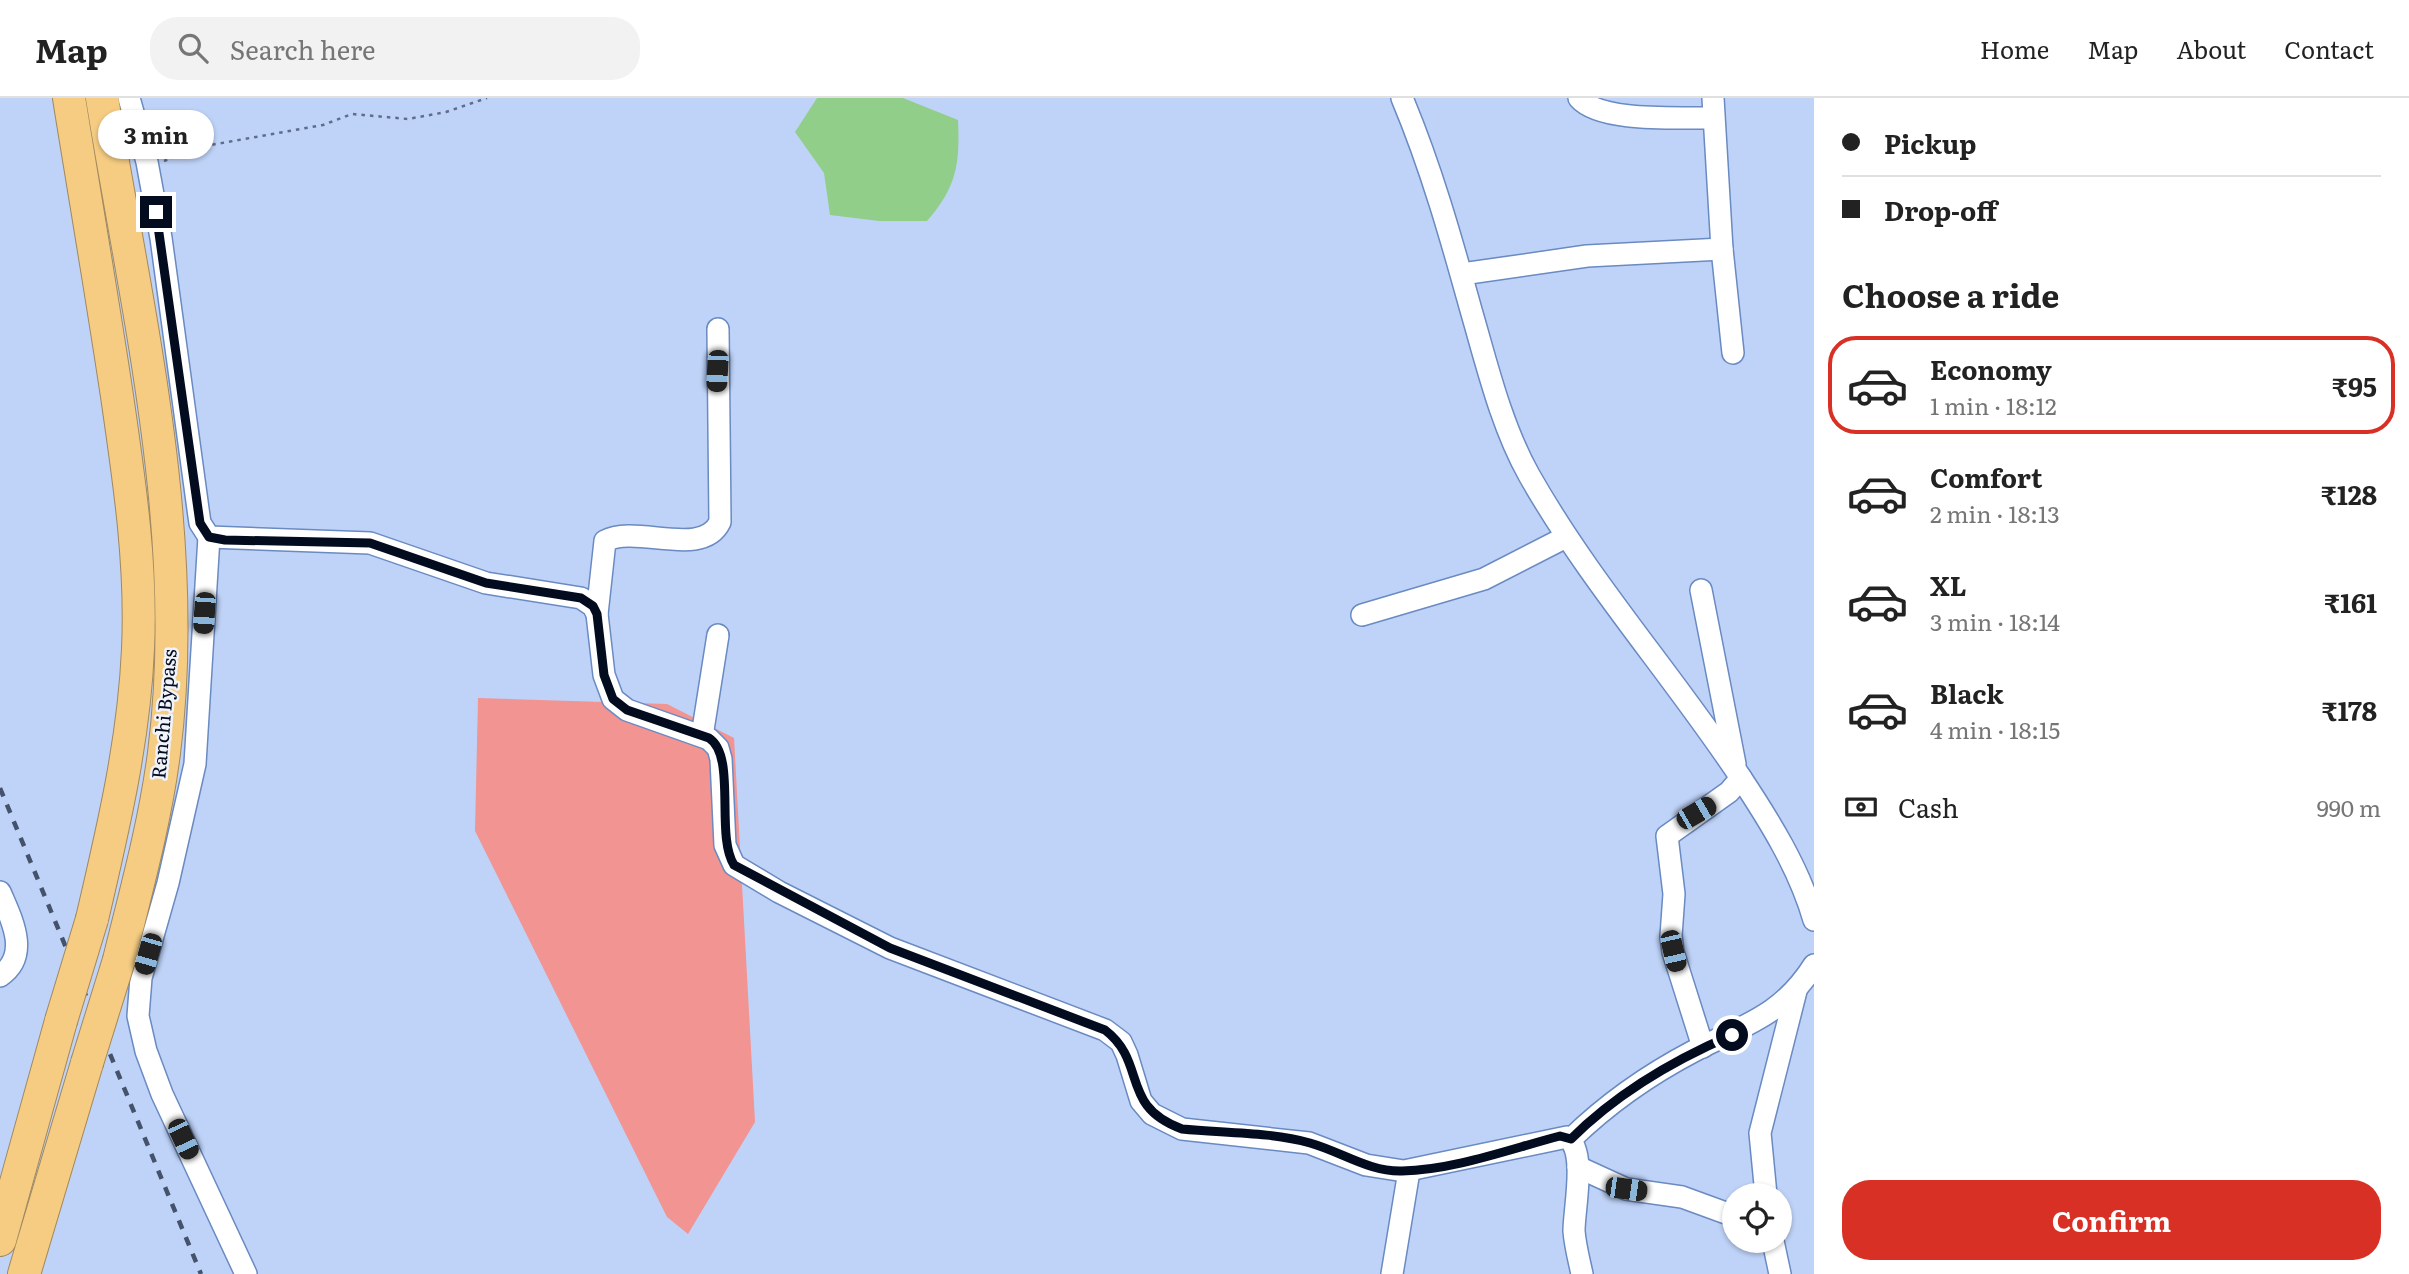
<!DOCTYPE html>
<html lang="en">
<head>
<meta charset="utf-8">
<style>
	body { margin:0; font-family:Literata,serif; background:#f2f2f2; color:#222; height:100vh; display:flex; flex-direction:column; font-size:26px; white-space:nowrap }
	* { box-sizing:border-box; margin:0 }
	p { font-size:23px; color:#767676 }
	.icon { flex:none; width:38px; height:38px; fill:none; stroke:currentColor; stroke-width:2; stroke-linecap:round; stroke-linejoin:round }
	.map { position:relative; flex:1; overflow:hidden }
	.panel { display:flex; flex-direction:column; background:#fff; width:595px }
	.panel>* { flex:none }
	.hud { display:grid; align-content:center; height:154px; padding:0 28px; background:#fff }
	.buttons { position:absolute; left:1722px; top:1085px; display:grid; gap:14px }
	.buttons a { display:grid; place-items:center; width:70px; height:70px; border-radius:50%; background:#fff; box-shadow:0 2px 5px #0004; font-size:35px }
	.end { position:absolute; width:32px; height:32px; margin:-16px; border:9px solid #030b1f; background:#fff; box-shadow:0 0 0 4px #fff }
	.from { border-radius:50% }
	.bubble { position:absolute; height:49px; border-radius:24px; background:#fff; box-shadow:0 2px 5px #0004; font-size:23px; font-weight:700; line-height:49px; text-align:center }
	.car { position:absolute; width:21px; height:42px; margin:-21px -10px; border-radius:9px; box-shadow:0 0 5px 2px #0007; background:linear-gradient(#222 24%,#8ab4d8 0 40%,#222 0 76%,#8ab4d8 0 86%,#222 0) }
	.hud b { display:flex; align-items:center; gap:24px; height:66px; font-size:26px }
	.hud b+b { border-top:2px solid #e0e0e0 }
	.hud i { width:18px; height:18px; background:#222 }
	ul { padding:0; list-style:none }
	li { display:flex; align-items:center; gap:21px; height:98px; margin:0 14px 10px; padding:0 14px; border:4px solid transparent; border-radius:28px }
	li div { flex:1 }
	li b { display:block; font-size:26px }
	li em { font-style:normal; font-weight:700 }
	li.active { border-color:#d93025 }
	li>.icon { width:63px; height:63px; stroke-width:1.5 }
	h2 { padding:0 28px; font-size:32px; line-height:84px }
	.pay { display:flex; align-items:center; gap:18px; height:77px; padding:0 28px; font-size:26px }
	.pay p { margin-inline-start:auto }
	.button { display:flex; gap:14px; margin-top:auto; padding:14px 28px }
	.button a { flex:1; height:80px; border-radius:28px; background:#d93025; color:#fff; font-size:28px; font-weight:700; line-height:80px; text-align:center }
	header { display:flex; align-items:center; gap:42px; box-sizing:border-box; height:98px; padding:0 35px; background:#fff; border-bottom:2px solid #e0e0e0 }
	header strong { font-size:33px }
	nav { display:flex; gap:38px; margin-inline-start:auto; font-size:24px }
	.search { width:490px; height:63px; background:#f2f2f2; display:flex; align-items:center; gap:18px; box-sizing:border-box; padding:0 24px; border-radius:28px; color:#767676; font-size:26px }
	main { display:flex; flex:1; min-height:0 }
	.map>svg:first-child { display:block }
	.green { fill:#f19492 }
	.water { fill:#91ce89 }
	.lines { fill:none; stroke-linecap:round; stroke-linejoin:round }
	.minor-casing { stroke:#6a8ac2; stroke-width:24 }
	.highway-casing { stroke:#a0885f; stroke-width:34 }
	.path { stroke:#5f6d8a; stroke-width:2.5; stroke-dasharray:3.5 5; stroke-linecap:butt }
	.minor { stroke:#fff; stroke-width:21 }
	.highway { stroke:#f5cc82; stroke-width:32 }
	.rail { stroke:#45526c; stroke-width:4.5; stroke-dasharray:9 9; stroke-linecap:butt }
	.highway-bridge-casing { stroke:#a0885f; stroke-width:34; stroke-linecap:butt }
	.highway-bridge { stroke:#f5cc82; stroke-width:32 }
	.route { stroke:#030b1f; stroke-width:9 }
	.labels { text-anchor:middle; stroke-width:5; stroke-linejoin:round; paint-order:stroke }
	.street-label { font-size:19px; fill:#030b1f; stroke:#f0f3fa }
</style>
</head>
<body>
<header>
<strong>Map</strong>
<div class="search"><svg class="icon" aria-label="search" viewBox="0 0 24 24"><circle cx="10" cy="10" r="6"/><path d="M15 15l6 6"/></svg>Search here</div>
<nav><a>Home</a><a>Map</a><a>About</a><a>Contact</a></nav>
</header>
<main>
<div class="map">
<svg width="1814" height="1176" viewBox="0 0 1814 1176">
	<rect width="100%" height="100%" fill="#bfd3f8"/>
	<polygon class="green" points="478,600 667,606 734,640 755,1024 688,1136 667,1119 475,733"/>
	<path class="water" d="M817 0H903L958 22C960 65 957 89 927 123H879L830 117 824 75 795 34Z"/>
	<g class="lines">
		<defs>
			<g id="minor">
				<path d="M129 0 147 64 161 140 198 411 200 425 209 439 370 445 486 485 581 500 593 508 597 516 604 577 613 601 627 612 709 641 718 650 721 661 725 747 734 767 779 794 890 850 1105 932 1121 944 1127 957 1141 1003 1152 1016 1182 1031 1309 1045 1366 1067 1404 1073 1567 1039C1587 1053 1574 1110 1574 1133 1575 1147 1579 1162 1582 1176"/>
				<path d="M1402 0C1431 69 1451 140 1471 212 1487 267 1501 327 1529 377 1589 483 1671 575 1739 677 1769 722 1799 770 1814 822"/>
				<path d="M1579 0C1601 25 1680 19 1713 20"/>
				<polyline points="1713,0 1722,151 1733,255"/>
				<polyline points="1462,176 1587,158 1722,151"/>
				<polyline points="209,439 195,666 168,785 141,880 138,918 146,953 162,996 246,1176"/>
				<polyline points="1701,492 1735,666"/>
				<path d="M597 516 605 443C636 426 702 461 720 424L718 231"/>
				<polyline points="1362,517 1484,481 1566,439"/>
				<polyline points="702,638 718,537"/>
				<path d="M0 794C11 820 31 857 0 878"/>
				<polyline points="1703,949 1673,854 1671,838 1674,796 1667,738 1729,694 1741,680"/>
				<path d="M1571 1041C1606 1007 1650 976 1694 953 1744 927 1782 918 1814 867"/>
				<polyline points="1578,1069 1626,1091 1682,1099 1734,1118"/>
				<polyline points="1766,1097 1760,1035 1796,893"/>
				<polyline points="1773,1143 1780,1176"/>
				<polyline points="1392,1176 1409,1073"/>
			</g>
			<g id="highway">
				<path d="M69 0C85 99 102 198 117 298 129 381 142 466 138 551 134 643 113 731 92 821"/>
				<path d="M102 0C137 214 192 438 164 655 155 725 136 793 119 862"/>
				<polyline points="0,1142 61,923"/>
				<polyline points="24,1176 87,965"/>
			</g>
		</defs>
		<use href="#minor" class="minor-casing"/>
		<use href="#highway" class="highway-casing"/>
		<polyline class="path" points="164,63 205,48 323,27 352,16 408,21 446,14 487,0"/>
		<use href="#minor" class="minor"/>
		<use href="#highway" class="highway"/>
		<polyline class="rail" points="0,690 201,1176"/>
		<defs>
			<g id="highway-bridge">
				<polyline points="61,923 92,821"/>
				<polyline points="87,965 119,862"/>
			</g>
		</defs>
		<use href="#highway-bridge" class="highway-bridge-casing"/>
		<use href="#highway-bridge" class="highway-bridge"/>
	</g>
	<g class="lines">
		<path class="route" d="M156 114 198 411 200 425 209 439 225 442 370 445 486 485 581 500 593 508 597 516 604 577 613 601 627 612 709 640C737 658 715 737 734 767L890 850 1105 932C1148 965 1119 1008 1182 1031 1223 1035 1271 1034 1310 1045 1342 1054 1369 1074 1402 1073 1454 1072 1510 1051 1560 1038L1571 1041C1616 996 1674 962 1732 937"/>
	</g>
	<g class="labels">
		<g class="street-label">
			<text transform="translate(164 616) rotate(-85)" y="7">Ranchi Bypass</text>
		</g>
	</g>
</svg>
<div class="buttons">
<a><svg class="icon" aria-label="locate" viewBox="0 0 24 24"><circle cx="12" cy="12" r="6"/><path d="M12 2v4M12 18v4M2 12h4M18 12h4"/></svg></a>
</div>
<i class="end from" style="left:1732px;top:937px"></i>
<i class="end" style="left:156px;top:114px"></i>
<div class="bubble" style="left:98px;top:12px;width:116px">3 min</div>
<i class="car" style="left:717px;top:273px;rotate:183deg"></i>
<i class="car" style="left:204px;top:515px;rotate:184deg"></i>
<i class="car" style="left:1696px;top:715px;rotate:60deg"></i>
<i class="car" style="left:1673px;top:853px;rotate:167deg"></i>
<i class="car" style="left:148px;top:856px;rotate:196deg"></i>
<i class="car" style="left:183px;top:1041px;rotate:155deg"></i>
<i class="car" style="left:1626px;top:1091px;rotate:98deg"></i>
</div>
<section class="panel">
<div class="hud">
<b><i class="from"></i>Pickup</b>
<b><i></i>Drop-off</b>
</div>
<h2>Choose a ride</h2>
<ul>
<li class="active"><svg class="icon" aria-label="car" viewBox="0 0 24 24"><path d="M5 17H2v-5l4-1 3-4h7l3 4 3 1v5h-3M9 17h6M6 11h13"/><circle cx="7" cy="17" r="2"/><circle cx="17" cy="17" r="2"/></svg><div><b>Economy</b><p>1 min · 18:12</p></div><em>₹95</em></li>
<li><svg class="icon" aria-label="car" viewBox="0 0 24 24"><path d="M5 17H2v-5l4-1 3-4h7l3 4 3 1v5h-3M9 17h6M6 11h13"/><circle cx="7" cy="17" r="2"/><circle cx="17" cy="17" r="2"/></svg><div><b>Comfort</b><p>2 min · 18:13</p></div><em>₹128</em></li>
<li><svg class="icon" aria-label="car" viewBox="0 0 24 24"><path d="M5 17H2v-5l4-1 3-4h7l3 4 3 1v5h-3M9 17h6M6 11h13"/><circle cx="7" cy="17" r="2"/><circle cx="17" cy="17" r="2"/></svg><div><b>XL</b><p>3 min · 18:14</p></div><em>₹161</em></li>
<li><svg class="icon" aria-label="car" viewBox="0 0 24 24"><path d="M5 17H2v-5l4-1 3-4h7l3 4 3 1v5h-3M9 17h6M6 11h13"/><circle cx="7" cy="17" r="2"/><circle cx="17" cy="17" r="2"/></svg><div><b>Black</b><p>4 min · 18:15</p></div><em>₹178</em></li>
</ul>
<div class="pay"><svg class="icon" aria-label="cash" viewBox="0 0 24 24"><path d="M3 7h18v10H3z"/><circle cx="12" cy="12" r="2"/></svg>Cash<p>990 m</p></div>
<div class="button"><a>Confirm</a></div>
</section>
</main>
</body>
</html>
